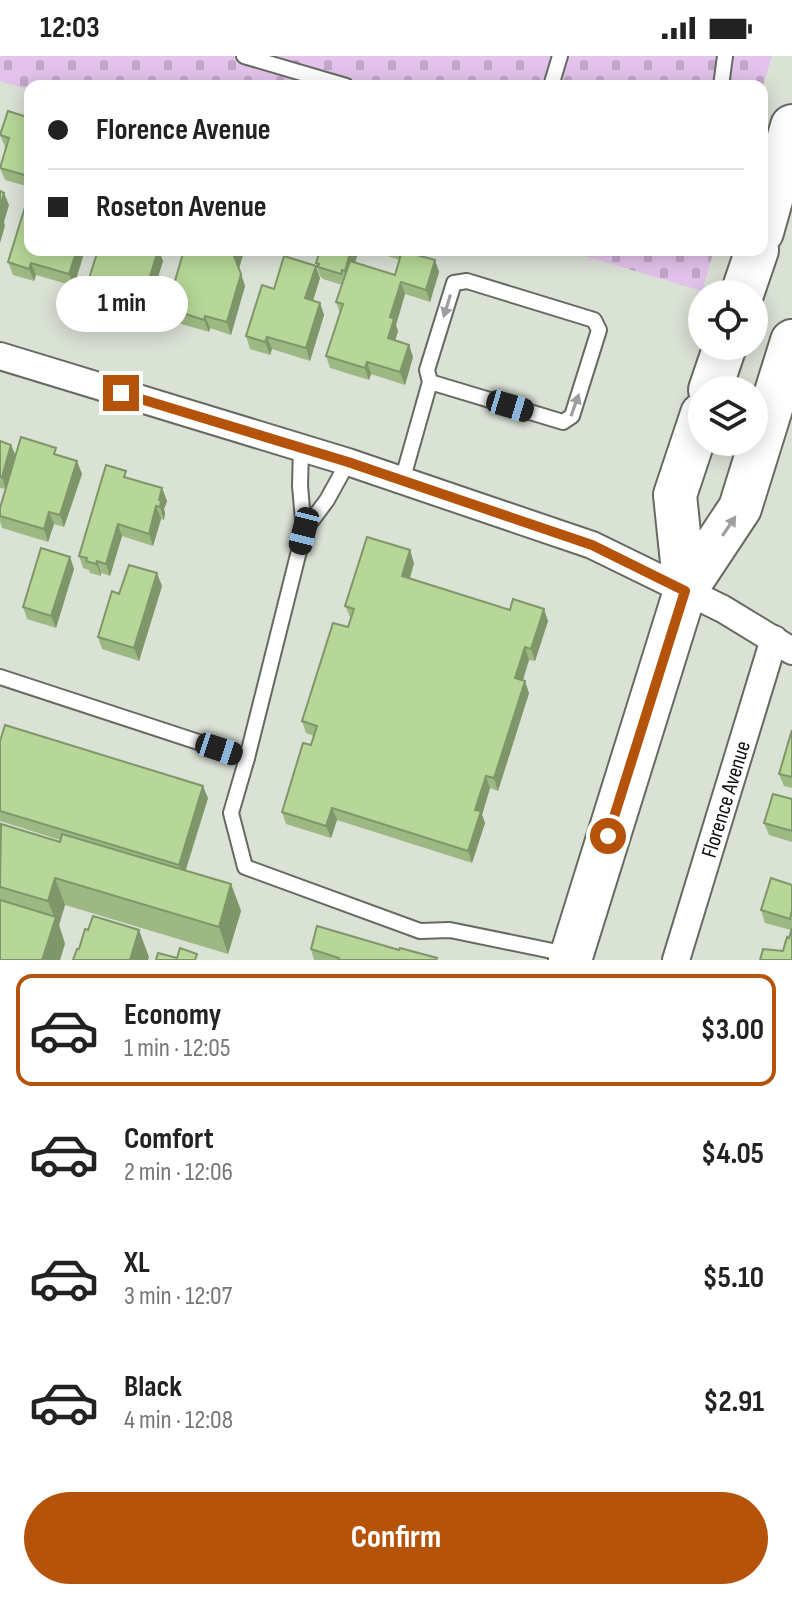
<!DOCTYPE html>
<html lang="en">
<head>
<meta charset="utf-8">
<style>
	body { margin:0; font-family:"Sofia Sans Condensed",sans-serif; background:#f2f2f2; color:#222; height:100vh; display:flex; flex-direction:column; font-size:30px; white-space:nowrap }
	* { box-sizing:border-box; margin:0 }
	p { font-size:26px; color:#767676 }
	.icon { flex:none; width:44px; height:44px; fill:none; stroke:currentColor; stroke-width:2; stroke-linecap:round; stroke-linejoin:round }
	.map { position:relative; height:904px; overflow:hidden }
	.details { display:flex; flex-direction:column; background:#fff; flex:1 }
	.details>* { flex:none }
	.guide { position:absolute; left:24px; top:24px; width:744px; height:176px; border-radius:16px; box-shadow:0 4px 20px #0003; display:grid; align-content:center; height:176px; padding:0 24px; background:#fff }
	.controls { position:absolute; left:688px; top:224px; display:grid; gap:16px }
	.controls a { display:grid; place-items:center; width:80px; height:80px; border-radius:50%; background:#fff; box-shadow:0 4px 20px #0003; font-size:40px }
	.end { position:absolute; width:36px; height:36px; margin:-18px; border:10px solid #b45309; background:#fff; box-shadow:0 0 0 4px #fff }
	.from { border-radius:50% }
	.bubble { position:absolute; height:56px; border-radius:28px; background:#fff; box-shadow:0 4px 20px #0003; font-size:26px; font-weight:700; line-height:56px; text-align:center }
	.car { position:absolute; width:24px; height:48px; margin:-24px -12px; border-radius:10px; box-shadow:0 0 6px 2px #0007; background:linear-gradient(#222 24%,#8ab4d8 0 40%,#222 0 76%,#8ab4d8 0 86%,#222 0) }
	.guide b { display:flex; align-items:center; gap:28px; height:76px; font-size:30px }
	.guide b+b { border-top:2px solid #e0e0e0 }
	.guide i { width:20px; height:20px; background:#222 }
	ul { padding:14px 0 0; list-style:none }
	li { display:flex; align-items:center; gap:24px; height:112px; margin:0 16px 12px; padding:0 8px; border:4px solid transparent; border-radius:16px }
	li div { flex:1 }
	li b { display:block; font-size:30px }
	li em { font-style:normal; font-weight:700 }
	li.current { border-color:#b45309 }
	li>.icon { width:72px; height:72px; stroke-width:1.5 }
	.action { display:flex; gap:16px; margin-top:auto; padding:16px 24px }
	.action a { flex:1; height:92px; border-radius:48px; background:#b45309; color:#fff; font-size:32px; font-weight:700; line-height:92px; text-align:center }
	.status { display:flex; justify-content:space-between; align-items:center; height:56px; padding:0 40px; background:#fff; direction:ltr }
	.status svg { height:22px; fill:currentColor }
	.map>svg:first-child { display:block }
	.cemetery { fill:url(#cemetery-stones) }
	.lines { fill:none; stroke-linecap:round; stroke-linejoin:round }
	.service-casing { stroke:#666b61; stroke-width:18 }
	.minor-casing { stroke:#666b61; stroke-width:30 }
	.primary-casing { stroke:#666b61; stroke-width:46 }
	.service { stroke:#fff; stroke-width:14 }
	.minor { stroke:#fff; stroke-width:26 }
	.primary { stroke:#fff; stroke-width:42 }
	.wall { fill:#9db983 }
	.shaded-wall { fill:#7f966a }
	.building { fill:#b6d798; stroke:#7f966a; stroke-width:2 }
	.oneway { fill:#9e9f9d }
	.route { stroke:#b45309; stroke-width:10 }
	.labels { text-anchor:middle; stroke-width:8; stroke-linejoin:round; paint-order:stroke }
	.street-label { font-size:22px; fill:#0c0e0a; stroke:#fff }
</style>
</head>
<body>
<div class="status"><b>12:03</b><svg viewBox="0 0 49 12"><path d="M0 12V9h3v3zM5 12V6h3v6zM10 12V3h3v9zM15 12V0h3v12zM26 1h20v11H26zM47 4h2v5h-2z"/></svg></div>
<div class="map">
<svg width="792" height="904" viewBox="0 0 792 904">
	<defs>
		<pattern id="cemetery-stones" width="16" height="16" patternUnits="userSpaceOnUse" patternTransform="scale(2)"><rect width="16" height="16" fill="#e3c2eb"/><path d="M2 7V4a2 2 0 0 1 4 0v3zM10 15v-3a2 2 0 0 1 4 0v3z" fill="#c2a6c8"/></pattern>
	</defs>
	<rect width="100%" height="100%" fill="#dae1d5"/>
	<g class="cemetery">
		<polygon points="0,0 772,0 762,33 762,30 30,30 30,34 0,25"/>
		<polygon points="565,194 714,194 702,235"/>
	</g>
	<g class="lines">
		<defs>
			<g id="service">
				<polyline points="244,0 346,30"/>
				<polyline points="551,30 560,0"/>
				<polyline points="721,30 725,0"/>
				<polyline points="402,425 430,326 427,314 454,227 467,225 594,264 599,274 572,360 563,366 430,326"/>
				<polyline points="304,475 327,444 348,406"/>
				<polyline points="0,621 247,702 231,757 245,811 420,875 450,874 567,898"/>
				<polyline points="247,702 304,475 300,430 301,392"/>
			</g>
			<g id="minor">
				<polyline points="0,300 348,406 592,489 723,553 792,595"/>
				<polyline points="676,904 774,583"/>
			</g>
			<g id="primary">
				<polyline points="762,176 792,70"/>
				<polyline points="742,238 757,194"/>
				<polyline points="710,334 725,290"/>
				<polyline points="685,535 675,439 702,358"/>
				<polyline points="570,904 685,535 740,452 792,285"/>
			</g>
		</defs>
		<use href="#service" class="service-casing"/>
		<use href="#minor" class="minor-casing"/>
		<use href="#primary" class="primary-casing"/>
		<use href="#service" class="service"/>
		<use href="#minor" class="minor"/>
		<use href="#primary" class="primary"/>
	</g>
	<g class="wall">
		<polygon points="30,62 30,131 5,124 0,112 6,92 5,91 0,79"/>
		<polygon points="30,194 85,194 74,230 36,219 34,225 13,219 8,206"/>
		<polygon points="98,194 159,194 163,205 147,256 134,252 133,257 91,244 86,232"/>
		<polygon points="184,194 243,194 244,196 239,212 245,230 231,279 210,272 209,276 171,265 167,252"/>
		<polygon points="320,194 357,194 358,197 355,206 395,219 400,204 368,194 403,194 403,195 435,204 439,216 430,246 405,238 396,269 398,275 395,285 409,289 413,301 405,329 371,318 369,324 330,312 326,300 340,257 336,246 342,229 323,223 320,220 316,207"/>
		<polygon points="320,222 313,245 320,247 324,259 310,305 272,293 270,299 250,293 246,280 274,233"/>
		<polygon points="0,385 11,389 16,400 59,400 82,418 64,471 54,468 48,486 2,472 0,465 0,452 6,433 0,432"/>
		<polygon points="128,422 162,432 167,445 164,453 165,457 164,464 161,463 153,490 122,480 110,520 101,517 101,520 90,517 89,514 83,512 79,500"/>
		<polygon points="70,501 74,513 56,572 27,563 23,551"/>
		<polygon points="414,507 410,522 548,565 535,605 529,604 523,625 529,637 498,735 490,732 482,759 485,767 472,807 337,764 331,782 286,768 282,756 314,680 306,677 302,665 348,571 351,563 345,550"/>
		<polygon points="162,530 139,605 102,593 98,581 119,538"/>
		<polygon points="792,674 792,732 784,730 779,718"/>
		<polygon points="0,685 208,742 186,814 231,828 241,855 228,898 65,849 59,869 65,888 0,904 0,772 60,786 60,784 0,765"/>
		<polygon points="792,743 792,786 769,779 764,767"/>
		<polygon points="792,829 792,904 783,895 791,874 765,867 761,854"/>
		<polygon points="311,893 437,904 314,904"/>
	</g>
	<g class="shaded-wall">
		<polygon points="4,137 9,149 4,166 5,170 0,187 0,151"/>
		<polygon points="77,194 85,194 74,230 69,218"/>
		<polygon points="158,194 163,205 147,256 143,244"/>
		<polygon points="236,194 243,194 244,196 239,212 234,200"/>
		<polygon points="351,194 357,194 358,197 349,228 345,215"/>
		<polygon points="397,194 403,194 400,204"/>
		<polygon points="435,204 439,216 430,246 426,234"/>
		<polygon points="31,207 36,219 34,225 29,213"/>
		<polygon points="316,210 320,222 310,254 305,242"/>
		<polygon points="241,218 245,230 231,279 227,266"/>
		<polygon points="401,226 405,238 396,269 398,275 392,294 388,282 390,261"/>
		<polygon points="130,240 134,252 133,257 128,244"/>
		<polygon points="320,247 324,259 310,305 306,292"/>
		<polygon points="205,260 210,272 209,276 204,264"/>
		<polygon points="267,281 272,293 270,299 265,286"/>
		<polygon points="409,289 413,301 405,329 400,316"/>
		<polygon points="367,306 371,318 369,324 365,312"/>
		<polygon points="11,389 16,401 6,433 2,421"/>
		<polygon points="77,405 82,418 64,471 60,459"/>
		<polygon points="162,432 167,445 164,453 165,457 164,464 160,451 159,444"/>
		<polygon points="156,450 161,463 153,490 149,478"/>
		<polygon points="49,456 54,468 48,486 44,473"/>
		<polygon points="118,468 122,480 110,520 106,508"/>
		<polygon points="410,494 414,507 407,532 402,520"/>
		<polygon points="70,501 74,513 56,572 51,560"/>
		<polygon points="97,505 101,517 101,520 96,508"/>
		<polygon points="157,517 162,530 139,605 134,592"/>
		<polygon points="544,553 548,565 535,605 531,593"/>
		<polygon points="525,591 529,604 519,635 515,622"/>
		<polygon points="525,625 529,637 498,735 494,722"/>
		<polygon points="486,720 490,732 482,759 485,767 472,807 468,795 475,754"/>
		<polygon points="203,730 208,742 183,822 179,809"/>
		<polygon points="332,752 337,764 331,782 326,770"/>
		<polygon points="55,822 65,849 59,869 65,888 60,904 42,904 55,863 48,845"/>
		<polygon points="231,828 241,855 228,898 219,871"/>
		<polygon points="139,874 149,901 148,904 130,904"/>
	</g>
	<g class="building">
		<polygon points="8,55 30,62 30,112 28,120 0,112 9,82 0,79"/>
		<polygon points="0,135 4,137 0,151"/>
		<polygon points="30,135 30,194 77,194 69,218 31,207 29,213 8,206"/>
		<polygon points="98,194 158,194 143,244 130,240 128,244 86,232"/>
		<polygon points="184,194 236,194 234,200 241,218 227,266 205,260 204,264 167,252"/>
		<polygon points="320,194 351,194 345,215 342,214 341,218 318,211 319,208 316,207"/>
		<polygon points="402,195 435,204 426,234 401,226 390,261 394,263 388,282 409,289 400,316 367,306 365,312 326,300 343,248 336,246 350,205 395,219"/>
		<polygon points="284,200 316,210 305,242 320,247 306,292 267,281 265,286 246,280 262,229 274,233"/>
		<polygon points="21,381 56,392 54,398 77,405 60,459 49,456 44,473 0,460 0,452"/>
		<polygon points="0,385 11,389 2,421 0,421"/>
		<polygon points="106,409 126,415 124,421 162,432 159,444 161,445 160,451 156,450 149,478 118,468 106,508 97,505 96,508 86,505 87,502 79,500"/>
		<polygon points="367,481 410,494 402,520 510,554 513,543 544,553 531,593 525,591 515,622 525,625 494,722 486,720 475,754 481,755 468,795 332,752 326,770 282,756 303,687 311,689 317,670 302,665 333,567 348,571 354,553 345,550"/>
		<polygon points="41,492 70,501 51,560 23,551"/>
		<polygon points="129,509 157,517 134,592 98,581 112,535 119,538"/>
		<polygon points="5,669 203,730 179,809 0,755 0,685"/>
		<polygon points="792,674 792,721 779,718"/>
		<polygon points="773,738 792,743 792,775 764,767"/>
		<polygon points="1,768 60,786 62,778 231,828 219,871 55,822 48,845 0,831"/>
		<polygon points="771,822 792,829 792,854 790,863 761,854"/>
		<polygon points="0,844 56,861 42,904 0,904"/>
		<polygon points="93,860 139,874 130,904 73,904 77,893 79,893 85,873 88,874"/>
		<polygon points="317,870 399,894 400,892 437,902 436,904 338,904 339,902 311,893"/>
		<polygon points="792,872 792,904 760,904 763,893 783,895 787,881 789,882"/>
		<polygon points="180,892 197,898 195,904 156,904 158,897 177,902"/>
	</g>
	<defs><path id="oneway-solid" d="M-6-.8H1V-3.2L6.5 0L1 3.2V.8H-6Z" transform="scale(2)"/></defs>
	<g class="oneway">
		<use href="#oneway-solid" transform="translate(447 250) rotate(107)"/>
		<use href="#oneway-solid" transform="translate(575 349) rotate(-70)"/>
		<use href="#oneway-solid" transform="translate(729 470) rotate(-56)"/>
	</g>
	<g class="lines">
		<polyline class="route" points="121,337 348,406 592,489 685,535 608,780"/>
	</g>
	<g class="labels">
		<g class="street-label">
			<text transform="translate(725 743) rotate(-73)" y="8">Florence Avenue</text>
		</g>
	</g>
</svg>
<div class="controls">
<a><svg class="icon" aria-label="locate" viewBox="0 0 24 24"><circle cx="12" cy="12" r="6"/><path d="M12 2v4M12 18v4M2 12h4M18 12h4"/></svg></a>
<a><svg class="icon" aria-label="layers" viewBox="0 0 24 24"><path d="M12 4l9 5-9 5-9-5zM3 14l9 5 9-5"/></svg></a>
</div>
<i class="end from" style="left:608px;top:780px"></i>
<i class="end" style="left:121px;top:337px"></i>
<div class="bubble" style="left:56px;top:220px;width:132px">1 min</div>
<i class="car" style="left:510px;top:350px;rotate:107deg"></i>
<i class="car" style="left:304px;top:475px;rotate:194deg"></i>
<i class="car" style="left:219px;top:693px;rotate:108deg"></i>
<div class="guide">
<b><i class="from"></i>Florence Avenue</b>
<b><i></i>Roseton Avenue</b>
</div>
</div>
<section class="details">
<ul>
<li class="current"><svg class="icon" aria-label="car" viewBox="0 0 24 24"><path d="M5 17H2v-5l4-1 3-4h7l3 4 3 1v5h-3M9 17h6M6 11h13"/><circle cx="7" cy="17" r="2"/><circle cx="17" cy="17" r="2"/></svg><div><b>Economy</b><p>1 min · 12:05</p></div><em>$3.00</em></li>
<li><svg class="icon" aria-label="car" viewBox="0 0 24 24"><path d="M5 17H2v-5l4-1 3-4h7l3 4 3 1v5h-3M9 17h6M6 11h13"/><circle cx="7" cy="17" r="2"/><circle cx="17" cy="17" r="2"/></svg><div><b>Comfort</b><p>2 min · 12:06</p></div><em>$4.05</em></li>
<li><svg class="icon" aria-label="car" viewBox="0 0 24 24"><path d="M5 17H2v-5l4-1 3-4h7l3 4 3 1v5h-3M9 17h6M6 11h13"/><circle cx="7" cy="17" r="2"/><circle cx="17" cy="17" r="2"/></svg><div><b>XL</b><p>3 min · 12:07</p></div><em>$5.10</em></li>
<li><svg class="icon" aria-label="car" viewBox="0 0 24 24"><path d="M5 17H2v-5l4-1 3-4h7l3 4 3 1v5h-3M9 17h6M6 11h13"/><circle cx="7" cy="17" r="2"/><circle cx="17" cy="17" r="2"/></svg><div><b>Black</b><p>4 min · 12:08</p></div><em>$2.91</em></li>
</ul>
<div class="action"><a>Confirm</a></div>
</section>
</body>
</html>
